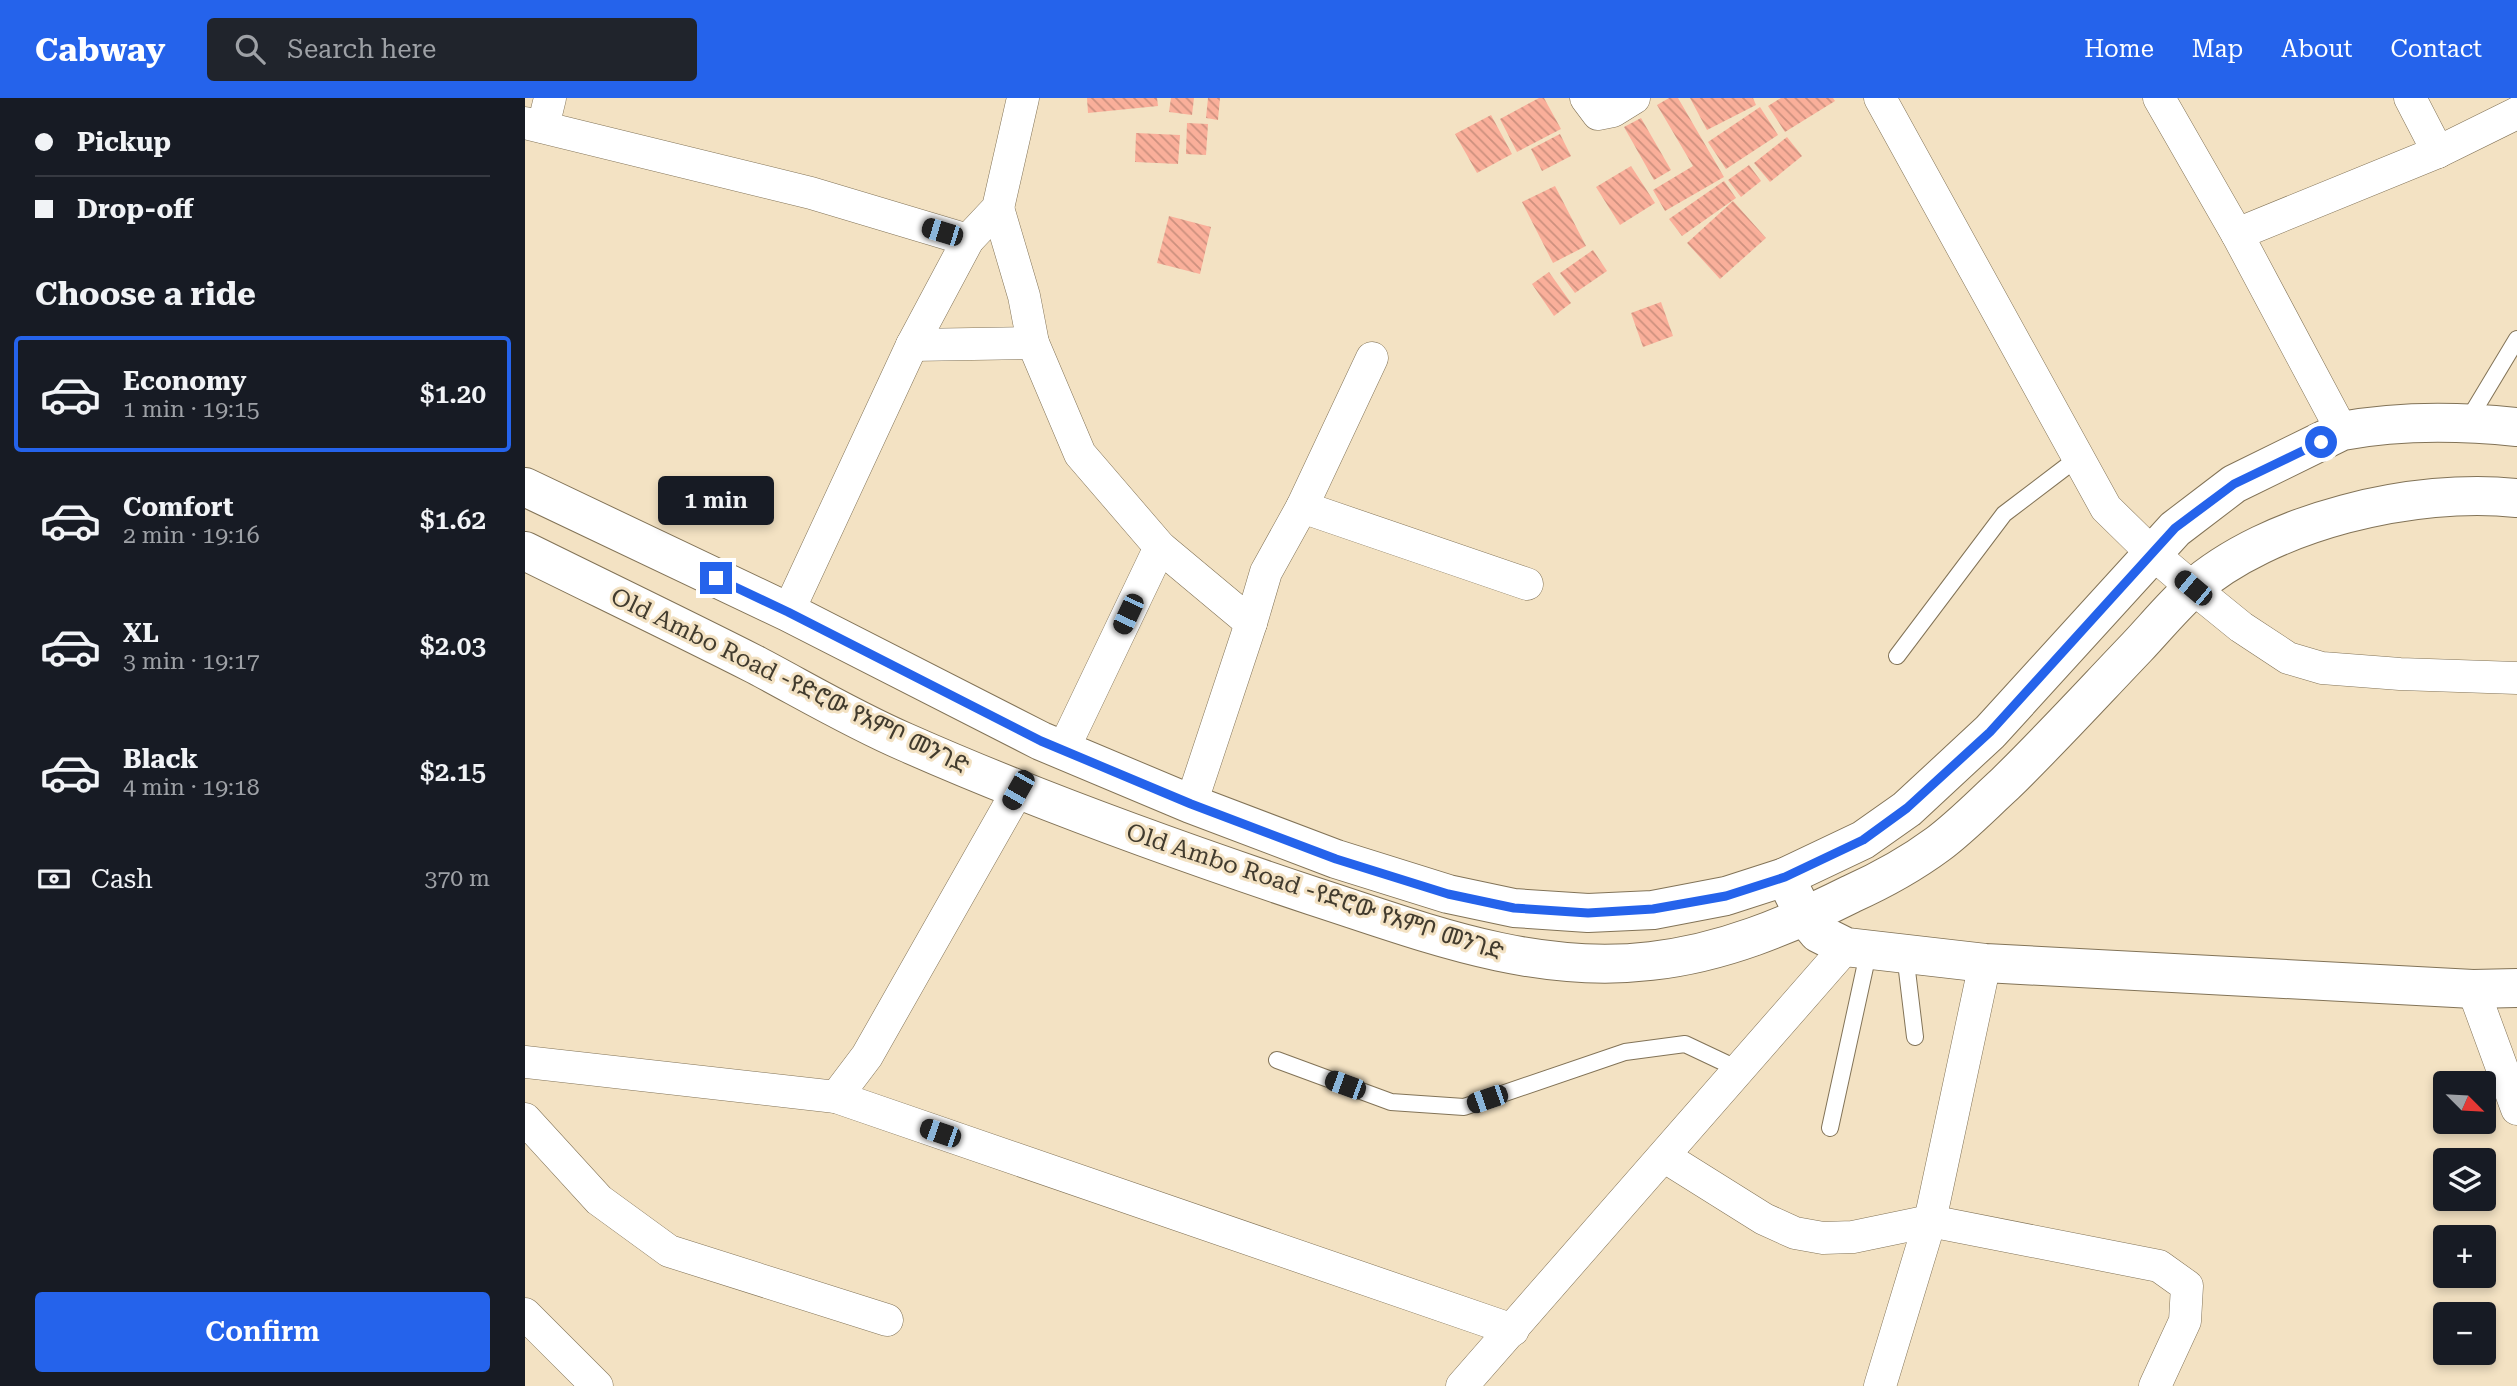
<!DOCTYPE html>
<html lang="en">
<head>
<meta charset="utf-8">
<style>
	body { margin:0; font-family:"Roboto Serif","Noto Sans Ethiopic",serif; background:#20242c; color:#f1f3f6; height:100vh; display:flex; flex-direction:column; font-size:26px; white-space:nowrap }
	* { box-sizing:border-box; margin:0 }
	p { font-size:23px; color:#9ea1a6 }
	.icon { flex:none; width:38px; height:38px; fill:none; stroke:currentColor; stroke-width:2; stroke-linecap:round; stroke-linejoin:round }
	.map { position:relative; flex:1; overflow:hidden }
	.sheet { display:flex; flex-direction:column; background:#171b24; width:525px }
	.sheet>* { flex:none }
	.hud { display:grid; align-content:center; height:154px; padding:0 35px; background:#171b24 }
	.needle { width:46px; rotate:114deg }
	.controls { position:absolute; left:1908px; top:973px; display:grid; gap:14px }
	.controls a { display:grid; place-items:center; width:63px; height:63px; border-radius:7px; background:#171b24; box-shadow:0 4px 10px #0003; font-size:35px }
	.end { position:absolute; width:32px; height:32px; margin:-16px; border:9px solid #2563eb; background:#fff; box-shadow:0 0 0 4px #fff }
	.from { border-radius:50% }
	.bubble { position:absolute; height:49px; border-radius:7px; background:#171b24; box-shadow:0 4px 10px #0003; font-size:23px; font-weight:600; line-height:49px; text-align:center }
	.car { position:absolute; width:21px; height:42px; margin:-21px -10px; border-radius:9px; box-shadow:0 0 5px 2px #0007; background:linear-gradient(#222 24%,#8ab4d8 0 40%,#222 0 76%,#8ab4d8 0 86%,#222 0) }
	.hud b { display:flex; align-items:center; gap:24px; height:66px; font-size:26px }
	.hud b+b { border-top:2px solid #363941 }
	.hud i { width:18px; height:18px; background:#f1f3f6 }
	ul { padding:0; list-style:none }
	li { display:flex; align-items:center; gap:21px; height:116px; margin:0 14px 10px; padding:0 21px; border:4px solid transparent; border-radius:7px }
	li div { flex:1 }
	li b { display:block; font-size:26px }
	li em { font-style:normal; font-weight:600 }
	li.on { border-color:#2563eb }
	li>.icon { width:63px; height:63px; stroke-width:1.5 }
	h2 { padding:0 35px; font-size:32px; line-height:84px }
	.pay { display:flex; align-items:center; gap:18px; height:77px; padding:0 35px; font-size:26px }
	.pay p { margin-inline-start:auto }
	.primary-button { display:flex; gap:14px; margin-top:auto; padding:14px 35px }
	.primary-button a { flex:1; height:80px; border-radius:7px; background:#2563eb; color:#fff; font-size:28px; font-weight:600; line-height:80px; text-align:center }
	header { display:flex; align-items:center; gap:42px; box-sizing:border-box; height:98px; padding:0 35px; background:#2563eb; color:#fff }
	header strong { font-size:33px }
	nav { display:flex; gap:38px; margin-inline-start:auto; font-size:24px }
	.search { width:490px; height:63px; background:#20242c; display:flex; align-items:center; gap:18px; box-sizing:border-box; padding:0 24px; border-radius:7px; color:#9ea1a6; font-size:26px }
	main { display:flex; flex:1; min-height:0 }
	.map>svg:first-child { display:block }
	.building { fill:url(#building-back-hatch) }
	.lines { fill:none; stroke-linecap:round; stroke-linejoin:round }
	.lane-casing { stroke:#827357; stroke-width:18 }
	.street-casing { stroke:#827357; stroke-width:33 }
	.secondary-casing { stroke:#827357; stroke-width:40 }
	.primary-casing { stroke:#827357; stroke-width:40 }
	.lane { stroke:#fff; stroke-width:16 }
	.street { stroke:#fff; stroke-width:32 }
	.secondary { stroke:#fff; stroke-width:38 }
	.primary { stroke:#fff; stroke-width:38 }
	.route { stroke:#2563eb; stroke-width:9 }
	.labels { text-anchor:middle; stroke-width:6; stroke-linejoin:round; paint-order:stroke }
	.street-label { font-size:24px; fill:#413b2e; stroke:#f3e2c3 }
</style>
</head>
<body>
<header>
<strong>Cabway</strong>
<div class="search"><svg class="icon" aria-label="search" viewBox="0 0 24 24"><circle cx="10" cy="10" r="6"/><path d="M15 15l6 6"/></svg>Search here</div>
<nav><a>Home</a><a>Map</a><a>About</a><a>Contact</a></nav>
</header>
<main>
<section class="sheet">
<div class="hud">
<b><i class="from"></i>Pickup</b>
<b><i></i>Drop-off</b>
</div>
<h2>Choose a ride</h2>
<ul>
<li class="on"><svg class="icon" aria-label="car" viewBox="0 0 24 24"><path d="M5 17H2v-5l4-1 3-4h7l3 4 3 1v5h-3M9 17h6M6 11h13"/><circle cx="7" cy="17" r="2"/><circle cx="17" cy="17" r="2"/></svg><div><b>Economy</b><p>1 min · 19:15</p></div><em>$1.20</em></li>
<li><svg class="icon" aria-label="car" viewBox="0 0 24 24"><path d="M5 17H2v-5l4-1 3-4h7l3 4 3 1v5h-3M9 17h6M6 11h13"/><circle cx="7" cy="17" r="2"/><circle cx="17" cy="17" r="2"/></svg><div><b>Comfort</b><p>2 min · 19:16</p></div><em>$1.62</em></li>
<li><svg class="icon" aria-label="car" viewBox="0 0 24 24"><path d="M5 17H2v-5l4-1 3-4h7l3 4 3 1v5h-3M9 17h6M6 11h13"/><circle cx="7" cy="17" r="2"/><circle cx="17" cy="17" r="2"/></svg><div><b>XL</b><p>3 min · 19:17</p></div><em>$2.03</em></li>
<li><svg class="icon" aria-label="car" viewBox="0 0 24 24"><path d="M5 17H2v-5l4-1 3-4h7l3 4 3 1v5h-3M9 17h6M6 11h13"/><circle cx="7" cy="17" r="2"/><circle cx="17" cy="17" r="2"/></svg><div><b>Black</b><p>4 min · 19:18</p></div><em>$2.15</em></li>
</ul>
<div class="pay"><svg class="icon" aria-label="cash" viewBox="0 0 24 24"><path d="M3 7h18v10H3z"/><circle cx="12" cy="12" r="2"/></svg>Cash<p>370 m</p></div>
<div class="primary-button"><a>Confirm</a></div>
</section>
<div class="map">
<svg width="1992" height="1288" viewBox="0 0 1992 1288">
	<defs>
		<pattern id="building-back-hatch" width="6" height="6" patternUnits="userSpaceOnUse" patternTransform="scale(1.75)"><rect width="6" height="6" fill="#faaf9a"/><path d="M-1 5l2 2M0 0l6 6M5-1l2 2" fill="none" stroke="#cc907e"/></pattern>
	</defs>
	<rect width="100%" height="100%" fill="#f3e2c3"/>
	<g class="building">
		<polygon points="562,0 632,0 633,8 563,15"/>
		<polygon points="646,0 669,0 667,17 644,14"/>
		<polygon points="683,0 695,0 693,22 681,20"/>
		<polygon points="1014,0 1019,0 1036,31 992,54 975,21"/>
		<polygon points="1144,0 1153,0 1199,79 1140,113 1128,92 1168,68 1132,7"/>
		<polygon points="1165,0 1228,0 1231,7 1182,32"/>
		<polygon points="1256,0 1308,0 1310,3 1260,34 1243,8"/>
		<polygon points="1235,9 1253,37 1201,71 1183,44"/>
		<polygon points="966,17 987,56 952,75 930,36"/>
		<polygon points="1116,20 1146,72 1129,82 1099,29"/>
		<polygon points="662,25 683,26 681,57 661,56"/>
		<polygon points="611,35 655,37 653,66 610,64"/>
		<polygon points="1035,36 1046,58 1017,73 1006,51"/>
		<polygon points="1262,39 1277,58 1245,84 1229,65"/>
		<polygon points="1224,67 1236,83 1216,99 1203,82"/>
		<polygon points="1106,68 1130,105 1095,127 1071,89"/>
		<polygon points="1199,83 1211,100 1157,138 1144,121"/>
		<polygon points="1030,88 1061,148 1028,165 997,104"/>
		<polygon points="1208,103 1241,140 1195,181 1162,145"/>
		<polygon points="644,118 686,129 675,176 632,165"/>
		<polygon points="1068,152 1082,173 1050,195 1035,175"/>
		<polygon points="1024,174 1046,205 1029,218 1007,186"/>
		<polygon points="1136,204 1148,238 1118,249 1106,215"/>
	</g>
	<g class="lines">
		<defs>
			<g id="lane">
				<polyline points="1942,324 1992,241"/>
				<polyline points="1372,558 1479,416 1554,359"/>
				<polyline points="1380,856 1390,939"/>
				<polyline points="752,962 866,1004 939,1009 1100,954 1160,946 1213,971"/>
				<polyline points="1305,1030 1344,851"/>
			</g>
			<g id="street">
				<polyline points="1061,0 1073,16 1088,13 1109,0"/>
				<polyline points="1355,0 1581,410 1628,456 1668,490 1716,529 1763,560 1797,570 1875,576 1992,580"/>
				<polyline points="1634,0 1712,136 1817,333"/>
				<polyline points="1885,0 1913,54"/>
				<polyline points="0,25 286,95 443,142"/>
				<polyline points="18,29 25,0"/>
				<polyline points="473,110 499,198 508,245 555,356 635,449 726,525 741,474 777,409 847,260"/>
				<polyline points="1712,136 1913,54 1992,15"/>
				<polyline points="387,247 508,245"/>
				<polyline points="777,409 1002,486"/>
				<polyline points="263,514 387,247 443,142 473,110 498,0"/>
				<polyline points="538,652 635,449"/>
				<polyline points="666,706 726,525"/>
				<polyline points="1948,891 1992,1011"/>
				<polyline points="0,964 311,999 342,958 493,692"/>
				<polyline points="311,999 988,1232"/>
				<polyline points="0,1021 74,1102 144,1153 362,1222"/>
				<polyline points="1140,1059 1239,1121 1270,1135 1298,1140 1328,1139 1405,1123 1634,1168 1662,1188 1660,1223 1630,1288"/>
				<polyline points="0,1216 72,1288"/>
				<polyline points="937,1288 1321,849"/>
				<polyline points="1355,1288 1405,1123 1460,865"/>
			</g>
			<polyline id="secondary" points="1260,779 1280,819 1293,835 1321,849 1460,865 1948,891 1992,890"/>
			<g id="primary">
				<path d="M0 389 263 514 516 643 666 706 811 761 923 796 989 810 1063 815 1128 812 1201 798 1260 779 1338 742 1382 711 1465 634 1650 431 1709 386 1817 333C1875 322 1934 323 1992 329"/>
				<path d="M0 453C77 491 154 528 231 567 280 593 329 622 380 644 513 703 650 752 788 798 899 834 1007 877 1126 863 1198 855 1262 828 1326 796 1357 782 1386 766 1413 746 1437 728 1458 706 1480 686 1525 642 1568 595 1612 549 1630 530 1647 509 1666 492 1744 423 1890 389 1992 400"/>
			</g>
		</defs>
		<use href="#lane" class="lane-casing"/>
		<use href="#street" class="street-casing"/>
		<use href="#secondary" class="secondary-casing"/>
		<use href="#primary" class="primary-casing"/>
		<use href="#lane" class="lane"/>
		<use href="#street" class="street"/>
		<use href="#secondary" class="secondary"/>
		<use href="#primary" class="primary"/>
	</g>
	<g class="lines">
		<polyline class="route" points="191,480 263,514 516,643 666,706 811,761 923,796 989,810 1063,815 1128,811 1201,798 1260,779 1338,742 1382,710 1465,634 1650,430 1709,386 1796,344"/>
	</g>
	<g class="labels">
		<g class="street-label">
			<text transform="translate(265 583) rotate(26)" y="8">Old Ambo Road -የድሮው የአምቦ መንገድ</text>
			<text transform="translate(790 794) rotate(18)" y="8">Old Ambo Road -የድሮው የአምቦ መንገድ</text>
		</g>
	</g>
</svg>
<div class="controls">
<a><svg class="needle" viewBox="-14 -14 28 28"><path d="M0-13l5 13h-10z" fill="#e53935"/><path d="M0 13l5-13h-10z" fill="#9ea1a6"/></svg></a>
<a><svg class="icon" aria-label="layers" viewBox="0 0 24 24"><path d="M12 4l9 5-9 5-9-5zM3 14l9 5 9-5"/></svg></a>
<a>+</a>
<a>−</a>
</div>
<i class="end from" style="left:1796px;top:344px"></i>
<i class="end" style="left:191px;top:480px"></i>
<div class="bubble" style="left:133px;top:378px;width:116px">1 min</div>
<i class="car" style="left:417px;top:134px;rotate:287deg"></i>
<i class="car" style="left:1668px;top:490px;rotate:310deg"></i>
<i class="car" style="left:603px;top:516px;rotate:205deg"></i>
<i class="car" style="left:493px;top:692px;rotate:210deg"></i>
<i class="car" style="left:820px;top:987px;rotate:290deg"></i>
<i class="car" style="left:962px;top:1001px;rotate:251deg"></i>
<i class="car" style="left:415px;top:1035px;rotate:289deg"></i>
</div>
</main>
</body>
</html>
